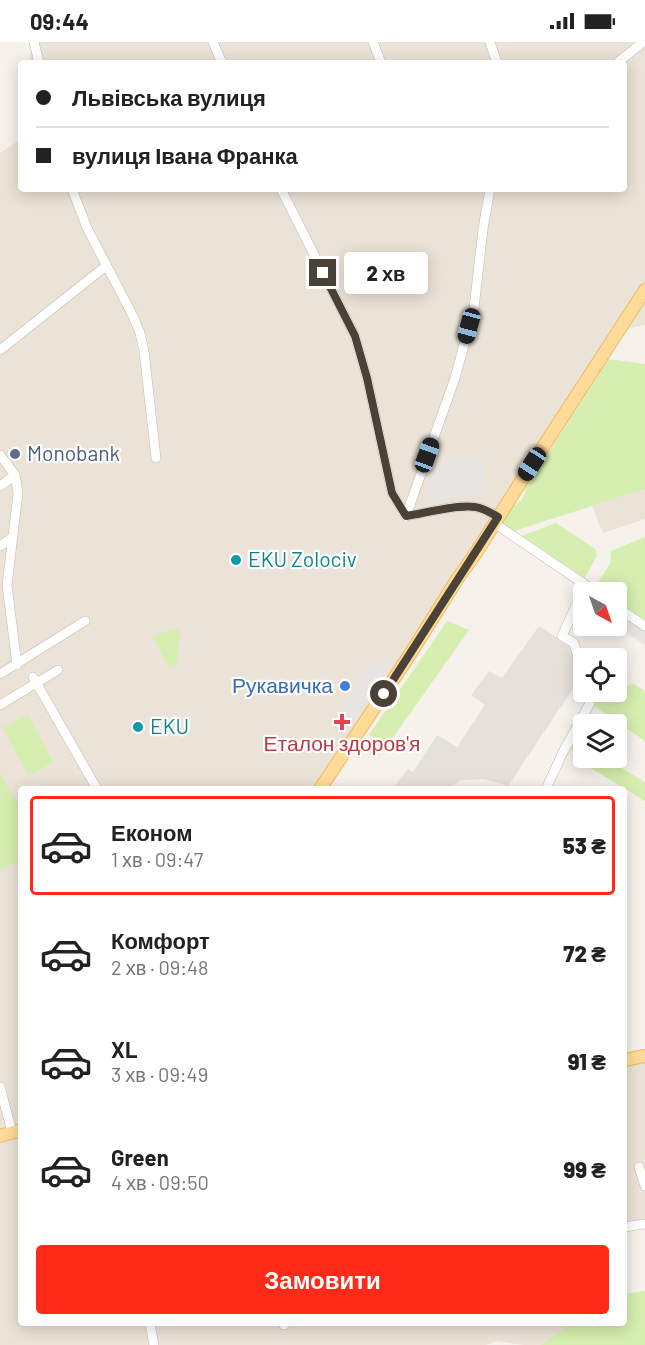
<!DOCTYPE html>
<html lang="uk">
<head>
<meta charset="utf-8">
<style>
	body { margin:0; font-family:Barlow,sans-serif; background:#f6f6f6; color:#222; height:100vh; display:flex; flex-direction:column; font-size:22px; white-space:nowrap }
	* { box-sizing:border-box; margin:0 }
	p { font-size:20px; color:#767676 }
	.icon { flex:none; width:33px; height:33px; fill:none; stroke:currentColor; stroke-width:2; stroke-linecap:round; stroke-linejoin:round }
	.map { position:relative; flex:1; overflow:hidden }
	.sheet { position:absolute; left:18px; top:744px; width:609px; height:540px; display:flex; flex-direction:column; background:#fff; border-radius:6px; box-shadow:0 3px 15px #0003 }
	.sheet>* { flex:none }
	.guide { position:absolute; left:18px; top:18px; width:609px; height:132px; border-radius:6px; box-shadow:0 3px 15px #0003; display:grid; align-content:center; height:132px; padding:0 18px; background:#fff }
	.needle { width:39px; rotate:140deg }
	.fabs { position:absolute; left:573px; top:540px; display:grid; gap:12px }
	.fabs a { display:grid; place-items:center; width:54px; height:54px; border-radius:6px; background:#fff; box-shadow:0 3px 15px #0003; font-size:30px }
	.end { position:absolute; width:27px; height:27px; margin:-14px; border:8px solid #4b4237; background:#fff; box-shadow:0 0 0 3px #fff }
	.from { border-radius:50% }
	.bubble { position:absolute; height:42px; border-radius:6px; background:#fff; box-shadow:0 3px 15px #0003; font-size:20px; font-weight:800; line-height:42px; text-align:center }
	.car { position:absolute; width:18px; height:36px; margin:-18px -9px; border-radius:8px; box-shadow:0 0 4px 2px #0007; background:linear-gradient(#222 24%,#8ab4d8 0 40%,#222 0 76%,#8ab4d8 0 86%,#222 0) }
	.guide b { display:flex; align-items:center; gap:21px; height:57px; font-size:22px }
	.guide b+b { border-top:2px solid #e0e0e0 }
	.guide i { width:15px; height:15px; background:#222 }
	ul { padding:10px 0 0; list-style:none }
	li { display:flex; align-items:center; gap:18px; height:99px; margin:0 12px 9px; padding:0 6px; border:3px solid transparent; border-radius:6px }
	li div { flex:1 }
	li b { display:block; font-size:22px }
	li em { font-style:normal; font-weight:800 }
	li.selected { border-color:#ff2a18 }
	li>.icon { width:54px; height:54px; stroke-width:1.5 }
	.primary-button { display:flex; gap:12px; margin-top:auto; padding:12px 18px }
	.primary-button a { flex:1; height:69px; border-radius:6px; background:#ff2a18; color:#fff; font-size:24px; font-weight:800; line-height:69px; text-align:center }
	.status { display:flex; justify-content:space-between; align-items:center; height:42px; padding:0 30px; background:#fff; direction:ltr }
	.status svg { height:16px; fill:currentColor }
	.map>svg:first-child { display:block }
	.residential { fill:#ebe3d7 }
	.industrial { fill:#e6e0db }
	.green { fill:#d6eeaf }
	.parking { fill:#e7e4e1 }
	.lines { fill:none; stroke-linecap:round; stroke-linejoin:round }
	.minor-casing { stroke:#c3b9ab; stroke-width:10 }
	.major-casing { stroke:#f0b95e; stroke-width:14 }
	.minor { stroke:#fff; stroke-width:9 }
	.major { stroke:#ffdb9a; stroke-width:12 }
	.route { stroke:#4b4237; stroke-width:8 }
	.service-dot { fill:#5c6f8a; stroke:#fff; stroke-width:2 }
	.culture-dot { fill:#0f9aa8; stroke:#fff; stroke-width:2 }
	.shop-dot { fill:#3f7fe0; stroke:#fff; stroke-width:2 }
	.health-dot { fill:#e0444e; stroke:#fff; stroke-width:2 }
	.labels { text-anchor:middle; stroke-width:4.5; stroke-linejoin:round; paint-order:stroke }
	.service-label { font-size:21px; fill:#4e5e75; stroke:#fff; text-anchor:start }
	.culture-label { font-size:21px; fill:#0d838f; stroke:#fff; text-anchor:start }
	.shop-label { font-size:21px; fill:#366cbe; stroke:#fff; text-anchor:end }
	.health-label { font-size:21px; fill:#be3a42; stroke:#fff }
</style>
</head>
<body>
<div class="status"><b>09:44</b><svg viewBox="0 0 49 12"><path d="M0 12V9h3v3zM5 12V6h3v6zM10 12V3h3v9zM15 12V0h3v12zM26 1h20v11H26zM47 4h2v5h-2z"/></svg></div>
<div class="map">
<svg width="645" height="1303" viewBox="0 0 645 1303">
	<rect width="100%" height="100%" fill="#f6f1ea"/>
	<g class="residential">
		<polygon points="31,0 645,0 645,283 618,289 320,747 21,747 21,1281 571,1281 563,1288 540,1303 524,1303 497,1299 486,1303 0,1303 0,111 21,97 21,147 624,147 624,21 30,21"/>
		<polygon points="645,447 645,477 603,491 592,464"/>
		<polygon points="645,1014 645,1182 624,1185 624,1018"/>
	</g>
	<polygon class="industrial" points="539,584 572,605 578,639 508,744 484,737 461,738 446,747 392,747 408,727 413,730 437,693 457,705 485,663 471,653 489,629 502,636"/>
	<g class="green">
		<path d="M608 317 645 322V447L514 489 503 481C505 476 508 471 512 467 519 457 524 461 526 446Z"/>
		<polygon points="556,481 595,507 597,513 585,536 522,494"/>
		<polygon points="645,495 645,578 617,559 616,550 604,550 595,545 610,522 611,509"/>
		<polygon points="447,579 469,588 387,704 369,693"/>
		<polygon points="178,586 180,587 177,621 170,625 168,624 154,596 156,593"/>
		<polygon points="634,642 645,649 645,699 590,661 587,650 597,650 596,652 606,650 616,650 617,647"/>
		<polygon points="28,673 53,720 28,734 3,686"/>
		<polygon points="578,700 583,703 584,716 604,716 645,740 645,759 579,719 571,707"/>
		<polygon points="0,731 21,769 21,817 0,829"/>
		<polygon points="645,1249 645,1303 540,1303 563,1288 571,1281 624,1281 624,1252"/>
	</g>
	<g class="parking">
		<polygon points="484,415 485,450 425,460 435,421"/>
		<polygon points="617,565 645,584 645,603 616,584"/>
		<polygon points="396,616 353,681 337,671 369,621"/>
	</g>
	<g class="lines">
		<defs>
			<g id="minor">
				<polyline points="34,0 39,21"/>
				<polyline points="213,0 222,21"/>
				<polyline points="373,0 381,21"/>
				<polyline points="490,0 497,21"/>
				<polyline points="617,21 643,0"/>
				<polyline points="72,147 87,186 133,274 140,291 144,309 156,416"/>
				<polyline points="281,147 355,294 367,336 392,451 406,474"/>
				<polyline points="0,308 106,224"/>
				<polyline points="0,413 15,433 18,451 7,543 17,623"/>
				<polyline points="0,444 15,433"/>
				<polyline points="406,474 455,336 474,266 483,187 490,147"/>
				<path d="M406 474C425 471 458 462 475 465 484 466 491 471 498 475"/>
				<polyline points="494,481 596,550"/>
				<polyline points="0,504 13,495"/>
				<polyline points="616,565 645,584"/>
				<polyline points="0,632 85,579"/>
				<polyline points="33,635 97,747"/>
				<polyline points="584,637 574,601 562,594 585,544"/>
				<polyline points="0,663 58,628"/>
				<polyline points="546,747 562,712 590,661 587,650"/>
				<polyline points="0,1045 12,1090"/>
				<polyline points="639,1125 645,1144"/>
				<polyline points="624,1185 645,1182"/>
				<polyline points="150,1281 154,1303"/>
				<polyline points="283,1281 284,1283"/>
			</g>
			<g id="major">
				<polyline points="320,747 407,617 458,536 476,511 532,422 645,248"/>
				<polyline points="624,1018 645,1014"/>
				<polyline points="0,1094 21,1088"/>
			</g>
		</defs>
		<use href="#minor" class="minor-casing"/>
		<use href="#major" class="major-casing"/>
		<use href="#minor" class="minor"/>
		<use href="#major" class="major"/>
	</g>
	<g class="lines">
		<path class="route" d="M323 231 355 294 367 336 392 451 406 474C425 471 459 462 475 465 484 466 491 471 498 475L384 652"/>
	</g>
	<circle class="service-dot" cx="15" cy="412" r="6"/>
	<g class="culture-dot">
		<circle cx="236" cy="518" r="6"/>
		<circle cx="138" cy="685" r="6"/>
	</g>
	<circle class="shop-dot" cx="345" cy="644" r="6"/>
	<path class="health-dot" d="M339 671h6v6h6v6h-6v6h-6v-6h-6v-6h6z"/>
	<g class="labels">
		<g class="service-label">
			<text x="27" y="419">Monobank</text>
		</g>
		<g class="culture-label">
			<text x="248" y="525">EKU Zolociv</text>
			<text x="150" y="692">EKU</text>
		</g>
		<g class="shop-label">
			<text x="333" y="651">Рукавичка</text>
		</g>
		<g class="health-label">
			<text x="342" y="709">Еталон здоров'я</text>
		</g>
	</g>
</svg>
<div class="fabs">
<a><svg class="needle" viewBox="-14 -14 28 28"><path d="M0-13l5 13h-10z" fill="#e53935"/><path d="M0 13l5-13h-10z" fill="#767676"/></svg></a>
<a><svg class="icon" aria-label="locate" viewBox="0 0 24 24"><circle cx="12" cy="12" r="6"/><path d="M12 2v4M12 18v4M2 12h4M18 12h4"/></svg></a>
<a><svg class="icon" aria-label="layers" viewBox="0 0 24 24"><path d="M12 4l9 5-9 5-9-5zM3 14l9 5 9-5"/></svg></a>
</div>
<i class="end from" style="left:384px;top:652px"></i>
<i class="end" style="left:323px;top:231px"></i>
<div class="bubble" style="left:344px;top:210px;width:84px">2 хв</div>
<i class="car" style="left:469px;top:284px;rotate:195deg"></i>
<i class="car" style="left:427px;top:413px;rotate:20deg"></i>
<i class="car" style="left:532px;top:422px;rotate:213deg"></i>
<div class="guide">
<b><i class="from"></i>Львівська вулиця</b>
<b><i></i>вулиця Івана Франка</b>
</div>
<section class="sheet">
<ul>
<li class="selected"><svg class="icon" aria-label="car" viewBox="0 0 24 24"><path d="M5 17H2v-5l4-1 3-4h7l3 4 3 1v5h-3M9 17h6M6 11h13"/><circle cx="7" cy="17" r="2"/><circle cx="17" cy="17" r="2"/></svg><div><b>Економ</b><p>1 хв · 09:47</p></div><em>53 ₴</em></li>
<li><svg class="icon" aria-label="car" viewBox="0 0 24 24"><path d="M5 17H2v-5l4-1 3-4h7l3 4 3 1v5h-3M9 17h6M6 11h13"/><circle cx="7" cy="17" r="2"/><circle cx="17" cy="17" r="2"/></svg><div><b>Комфорт</b><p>2 хв · 09:48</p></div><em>72 ₴</em></li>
<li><svg class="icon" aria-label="car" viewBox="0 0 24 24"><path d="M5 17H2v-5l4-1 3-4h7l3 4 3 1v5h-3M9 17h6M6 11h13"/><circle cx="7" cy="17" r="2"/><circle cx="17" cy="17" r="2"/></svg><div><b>XL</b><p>3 хв · 09:49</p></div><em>91 ₴</em></li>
<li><svg class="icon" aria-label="car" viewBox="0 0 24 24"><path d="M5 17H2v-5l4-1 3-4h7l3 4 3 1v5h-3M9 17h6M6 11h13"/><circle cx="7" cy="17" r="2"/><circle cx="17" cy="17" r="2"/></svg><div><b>Green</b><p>4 хв · 09:50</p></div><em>99 ₴</em></li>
</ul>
<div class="primary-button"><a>Замовити</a></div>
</section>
</div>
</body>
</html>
